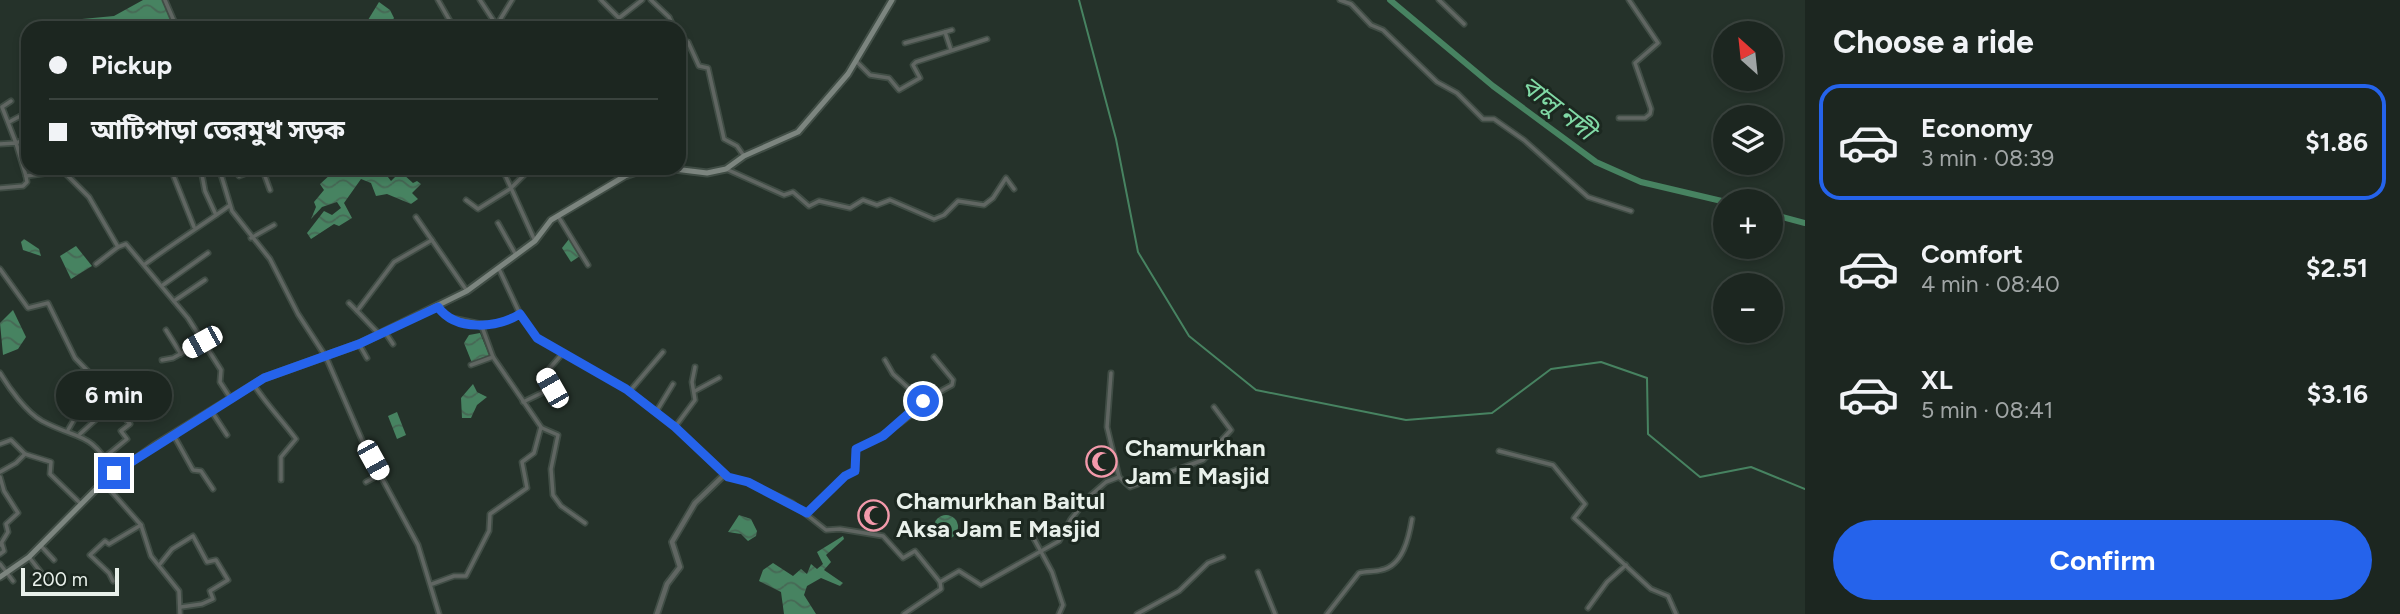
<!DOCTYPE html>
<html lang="en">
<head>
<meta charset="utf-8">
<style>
	body { margin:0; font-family:Figtree,"Noto Sans Bengali",sans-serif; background:#29322d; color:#f1f3f6; height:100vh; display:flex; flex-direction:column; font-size:26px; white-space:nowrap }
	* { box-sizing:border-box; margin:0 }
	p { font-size:23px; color:#a0a5a5 }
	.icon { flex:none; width:38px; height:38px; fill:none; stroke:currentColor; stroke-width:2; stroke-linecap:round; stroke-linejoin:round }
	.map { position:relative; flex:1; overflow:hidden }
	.panel { display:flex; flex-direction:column; background:#1c2620; width:595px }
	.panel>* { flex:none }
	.banner { position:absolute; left:21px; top:21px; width:665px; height:154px; border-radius:21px; box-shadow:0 4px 10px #0003,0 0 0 2px #3a433e; display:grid; align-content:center; height:154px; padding:0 28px; background:#1c2620 }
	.needle { width:46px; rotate:333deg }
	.tools { position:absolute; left:1713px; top:21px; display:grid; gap:14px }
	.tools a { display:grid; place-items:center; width:70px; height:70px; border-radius:50%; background:#1c2620; box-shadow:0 4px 10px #0003,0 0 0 2px #3a433e; font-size:35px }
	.scale { position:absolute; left:21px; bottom:18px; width:98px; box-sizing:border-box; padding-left:7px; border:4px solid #e8f0ea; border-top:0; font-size:19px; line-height:24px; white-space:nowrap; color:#e8f0ea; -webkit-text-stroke:5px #1c2820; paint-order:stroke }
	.end { position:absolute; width:32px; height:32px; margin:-16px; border:9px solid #2563eb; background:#fff; box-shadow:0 0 0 4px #fff }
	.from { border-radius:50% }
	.bubble { position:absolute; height:49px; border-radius:24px; background:#1c2620; box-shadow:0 4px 10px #0003,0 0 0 2px #3a433e; font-size:23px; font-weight:700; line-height:49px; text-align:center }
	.car { position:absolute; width:21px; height:42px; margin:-21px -10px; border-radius:9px; box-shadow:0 0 5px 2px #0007; background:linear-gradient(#fff 24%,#345 0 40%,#fff 0 76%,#345 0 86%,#fff 0) }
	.banner b { display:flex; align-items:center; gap:24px; height:66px; font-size:26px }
	.banner b+b { border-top:2px solid #3a433e }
	.banner i { width:18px; height:18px; background:#f1f3f6 }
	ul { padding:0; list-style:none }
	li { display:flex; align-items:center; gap:21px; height:116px; margin:0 14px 10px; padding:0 14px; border:4px solid transparent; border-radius:21px }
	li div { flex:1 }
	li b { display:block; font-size:26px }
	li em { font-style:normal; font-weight:700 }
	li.current { border-color:#2563eb }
	li>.icon { width:63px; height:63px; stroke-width:1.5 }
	h2 { padding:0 28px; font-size:32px; line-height:84px }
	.primary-button { display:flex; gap:14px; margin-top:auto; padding:14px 28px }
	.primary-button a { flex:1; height:80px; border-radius:42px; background:#2563eb; color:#fff; font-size:28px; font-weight:700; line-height:80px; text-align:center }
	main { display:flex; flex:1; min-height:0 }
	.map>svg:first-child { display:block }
	.water { fill:url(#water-waves) }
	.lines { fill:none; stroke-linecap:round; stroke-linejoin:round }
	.stream { stroke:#478361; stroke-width:2 }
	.river { stroke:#478361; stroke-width:6 }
	.minor-casing { stroke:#404d45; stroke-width:7 }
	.tertiary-casing { stroke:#404d45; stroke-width:8 }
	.secondary-casing { stroke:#404d45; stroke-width:9 }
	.minor { stroke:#606662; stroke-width:3.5 }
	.tertiary { stroke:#606662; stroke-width:4.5 }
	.secondary { stroke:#7c857f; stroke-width:5 }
	.route { stroke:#2563eb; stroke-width:9 }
	.labels { text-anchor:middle; stroke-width:6; stroke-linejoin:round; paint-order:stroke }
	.poi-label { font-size:24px; font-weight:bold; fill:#e8f0ea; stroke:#1c2820; text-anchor:start }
	.water-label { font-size:26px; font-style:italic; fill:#80d9a5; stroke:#1c2820 }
</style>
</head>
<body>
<main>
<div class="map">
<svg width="1805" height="614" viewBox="0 0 1805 614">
	<defs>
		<pattern id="water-waves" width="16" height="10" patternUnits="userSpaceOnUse" patternTransform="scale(1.75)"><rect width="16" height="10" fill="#478361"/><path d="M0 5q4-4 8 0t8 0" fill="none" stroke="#476855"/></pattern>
	</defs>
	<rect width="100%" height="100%" fill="#25322a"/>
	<g class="water">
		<polygon points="143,0 164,0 176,28 87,28 85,24 86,28 74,28 83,22 82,19 114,16"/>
		<polygon points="379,2 390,10 394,18 387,28 378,28 368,20"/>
		<polygon points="327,168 381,168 391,181 404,168 403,174 413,183 417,181 421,184 412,193 418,199 411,204 387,194 376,196 371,183 361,179 344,203 352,218 339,226 334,224 311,239 307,233 324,211 332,215 341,208 337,202 322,207 311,219 316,207 314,202 324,190 320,184 331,174"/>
		<polygon points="24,239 39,249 41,256 23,250 21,242"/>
		<polygon points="569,239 580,256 571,262 562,248"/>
		<polygon points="76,246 92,266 71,279 60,256"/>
		<polygon points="13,310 26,337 18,349 3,355 0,323"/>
		<polygon points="480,333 490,357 472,363 464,343 469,335"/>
		<polygon points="473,384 477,392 487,397 477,405 471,418 462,418 461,398"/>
		<polygon points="397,412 406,435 397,439 388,416"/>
		<circle cx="946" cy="527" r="12"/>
		<polygon points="739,515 751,519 757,531 756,536 748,541 741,534 728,532"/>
		<polygon points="843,536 844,539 826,555 831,562 824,570 843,583 840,586 821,578 807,586 804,595 816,614 784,614 781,592 759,581 763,570 773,563 793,576 801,569 807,574 811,564 817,569 823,564 817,552"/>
	</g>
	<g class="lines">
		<polyline class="stream" points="1079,0 1116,139 1138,252 1189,336 1256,390 1406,420 1492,413 1551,369 1601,362 1647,378 1648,434 1700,477 1751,467 1805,489"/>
		<g class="river">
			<polyline points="1390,0 1493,86 1596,162 1641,182 1726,202"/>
			<polyline points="1771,214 1805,223"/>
		</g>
		<defs>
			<g id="minor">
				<polyline points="165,0 177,28"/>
				<polyline points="438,0 454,28"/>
				<polyline points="480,0 497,26"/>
				<polyline points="601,0 619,18 642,0"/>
				<polyline points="651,0 669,17 674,28"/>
				<polyline points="1340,0 1351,4 1371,25 1383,30 1437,82 1457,93 1483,119 1494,119 1524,140 1588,197 1631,211"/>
				<polyline points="1439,0 1464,24"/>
				<polyline points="495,28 512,0"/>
				<polyline points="679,42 688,42 699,66 708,68 724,139 737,146 744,156"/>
				<polyline points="905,43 945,32"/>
				<polyline points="951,50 945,32 952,30"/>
				<polyline points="856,61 870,75 889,78 899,90 920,78 913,65 916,62 987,39"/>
				<polyline points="11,101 2,107 16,143 28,138"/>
				<polyline points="26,113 26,99"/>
				<polyline points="1619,118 1645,118 1650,114 1651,109 1635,63 1658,43 1629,0"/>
				<polyline points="9,122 26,113 28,118"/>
				<polyline points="0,144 16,143 26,176 63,171 89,197 118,247 126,244 188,318 221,370 220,382 231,399"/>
				<polyline points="219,168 232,211 270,259 298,314 326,357 365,447 418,545 439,614"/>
				<polyline points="234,168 239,176 260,168"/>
				<polyline points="262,168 270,190"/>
				<polyline points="502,168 535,241"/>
				<polyline points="619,168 625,176"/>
				<polyline points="726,169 784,195 793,192 809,206 819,201 850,208 863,200 877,205 890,200 934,219 944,215 958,201 984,205 993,198 1006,178 1014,189"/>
				<polyline points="202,175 205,191 216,215"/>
				<polyline points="174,177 194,227"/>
				<polyline points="0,188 23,186 27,182 26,176"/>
				<polyline points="466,200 478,209 510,189 531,168"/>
				<polyline points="558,216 588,265"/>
				<polyline points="416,217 467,291"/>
				<polyline points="498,223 516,255"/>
				<polyline points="251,238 274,225"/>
				<polyline points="96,264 118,247"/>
				<path d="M144 265C172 244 201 226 229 206"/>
				<polyline points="0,269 28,308 48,303 75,358 114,398 115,402 80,434"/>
				<polyline points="499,269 520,314 537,338 626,389 675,427 728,477 748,482 792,503 826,530 840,529 883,536 903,558 915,551 940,582 959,571 981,585 1059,541 1071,519 1091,495 1106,482 1119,477 1130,487 1203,460 1231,430 1214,407"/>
				<polyline points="163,285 208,253"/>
				<polyline points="174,301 205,280"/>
				<polyline points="349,303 357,311"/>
				<polyline points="481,324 501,323 520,314"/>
				<polyline points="166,330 181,354"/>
				<polyline points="385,332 393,344"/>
				<polyline points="379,334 357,311 394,262 432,240"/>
				<polyline points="359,344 367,358"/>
				<polyline points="162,360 173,358 202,342"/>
				<polyline points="885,360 893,374 923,401"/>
				<polyline points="471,365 493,357"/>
				<path d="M0 373C9 388 26 412 42 421 80 441 90 430 114 473"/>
				<polyline points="1111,373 1107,427 1119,477"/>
				<path d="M254 385C267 405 282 420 296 439L281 457V480"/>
				<polyline points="695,391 719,378"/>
				<polyline points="629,392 663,352"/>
				<polyline points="523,402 552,388 544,375 562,354"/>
				<polyline points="212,412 227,435"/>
				<polyline points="656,412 673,384"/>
				<polyline points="675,427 695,400 692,382 695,367"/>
				<polyline points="542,428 558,435 551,469 553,495 561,506 585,523"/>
				<polyline points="68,430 83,404"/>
				<polyline points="173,434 193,470 201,471 213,489"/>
				<polyline points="0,444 11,440 25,454 51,462 50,474 80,503"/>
				<polyline points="1499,451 1553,465 1585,504 1574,518 1651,589 1668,596 1676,614"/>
				<polyline points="105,457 127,439 121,431 130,424 112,404"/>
				<polyline points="0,472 16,463 25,454"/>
				<polyline points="0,477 4,491 18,513 6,524 8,532 0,545"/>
				<polyline points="103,482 141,525 151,556 179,591 180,614"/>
				<polyline points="366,482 381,474"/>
				<path d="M807 513 845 476 855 471 856 449C876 439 895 428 912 414 928 401 932 395 952 385L953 380 934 357"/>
				<polyline points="1032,535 1052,572 1063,605 1059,614"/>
				<polyline points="41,546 54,560"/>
				<polyline points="0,554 4,551 2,544"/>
				<polyline points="29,557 46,579"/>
				<polyline points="0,564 7,573"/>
				<polyline points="160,564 172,549 193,536 207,562 216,560 228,580 210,591 213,599 202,604 181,607"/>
				<polyline points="1258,572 1275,614"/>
				<polyline points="7,573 13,581"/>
				<polyline points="113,581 109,573 90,555 105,541 109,544 141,525"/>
				<polyline points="432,584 454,576 466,576 489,531 490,514 527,488 522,462 534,453 541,427 493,357 481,324 447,317 438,307"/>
				<polyline points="1588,608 1607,582 1626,565"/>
				<polyline points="904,614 941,589 940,582"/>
				<polyline points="1137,614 1179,591 1208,563 1223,557"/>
				<path d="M1327 614 1359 573C1366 571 1374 572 1381 570 1403 566 1409 537 1412 519"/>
			</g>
			<polyline id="tertiary" points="657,614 667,584 680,567 672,542 695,503 724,475"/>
			<g id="secondary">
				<polyline points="666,168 707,173 726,169 744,156 798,132 848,74 892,0"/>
				<polyline points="0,577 29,557 103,482 157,444 264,378 359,344 467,291 535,241 551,220 625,176 648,168"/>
			</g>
		</defs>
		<use href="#minor" class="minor-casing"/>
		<use href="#tertiary" class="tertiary-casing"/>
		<use href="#secondary" class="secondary-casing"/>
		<use href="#minor" class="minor"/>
		<use href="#tertiary" class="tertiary"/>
		<use href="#secondary" class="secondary"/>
	</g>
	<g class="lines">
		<path class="route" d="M114 473 264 378 359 344 438 307C456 332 497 328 520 314L537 338 626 389 675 427 728 477 748 482 807 513 845 476 855 471 856 449 883 436 923 401"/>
	</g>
	<defs>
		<symbol id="mosque-ring" viewBox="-11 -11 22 22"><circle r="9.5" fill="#1c2820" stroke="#f39aab" stroke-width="1.5"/><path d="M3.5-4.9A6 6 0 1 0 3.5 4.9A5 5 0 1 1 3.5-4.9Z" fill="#f39aab"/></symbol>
	</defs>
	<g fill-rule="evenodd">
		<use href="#mosque-ring" x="1084" y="444" width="35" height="35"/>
		<use href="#mosque-ring" x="856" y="498" width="35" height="35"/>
	</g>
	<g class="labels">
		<g class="poi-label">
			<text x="1125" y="456">Chamurkhan<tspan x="1125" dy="28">Jam E Masjid</tspan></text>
			<text x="896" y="509">Chamurkhan Baitul<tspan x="896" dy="28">Aksa Jam E Masjid</tspan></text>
		</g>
		<g class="water-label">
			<text transform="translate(1558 108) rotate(38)" y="9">বালু নদী</text>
		</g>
	</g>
</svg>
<div class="tools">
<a><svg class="needle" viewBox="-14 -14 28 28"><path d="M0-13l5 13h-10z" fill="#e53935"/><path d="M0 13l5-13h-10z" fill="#a0a5a5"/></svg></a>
<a><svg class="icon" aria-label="layers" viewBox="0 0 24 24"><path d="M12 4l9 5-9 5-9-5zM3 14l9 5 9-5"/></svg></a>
<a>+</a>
<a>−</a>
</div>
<div class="scale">200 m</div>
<i class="end from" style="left:923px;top:401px"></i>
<i class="end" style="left:114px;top:473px"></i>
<div class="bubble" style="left:56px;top:371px;width:116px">6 min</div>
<i class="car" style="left:202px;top:342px;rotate:241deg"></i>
<i class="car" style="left:552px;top:388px;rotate:330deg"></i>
<i class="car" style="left:373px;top:460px;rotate:151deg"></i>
<div class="banner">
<b><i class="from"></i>Pickup</b>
<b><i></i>আটিপাড়া তেরমুখ সড়ক</b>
</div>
</div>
<section class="panel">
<h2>Choose a ride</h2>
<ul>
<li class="current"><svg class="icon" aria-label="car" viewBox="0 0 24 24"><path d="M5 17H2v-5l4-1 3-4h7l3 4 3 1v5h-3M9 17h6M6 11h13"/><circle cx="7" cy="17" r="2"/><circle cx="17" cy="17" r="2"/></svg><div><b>Economy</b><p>3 min · 08:39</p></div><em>$1.86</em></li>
<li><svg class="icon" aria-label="car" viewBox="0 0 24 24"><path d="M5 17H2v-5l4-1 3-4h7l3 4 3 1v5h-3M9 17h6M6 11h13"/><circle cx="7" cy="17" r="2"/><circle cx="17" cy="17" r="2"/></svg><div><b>Comfort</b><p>4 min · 08:40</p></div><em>$2.51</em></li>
<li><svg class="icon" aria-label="car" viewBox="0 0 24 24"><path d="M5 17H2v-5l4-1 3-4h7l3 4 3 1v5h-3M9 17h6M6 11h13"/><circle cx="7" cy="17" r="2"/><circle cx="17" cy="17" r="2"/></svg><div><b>XL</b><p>5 min · 08:41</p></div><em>$3.16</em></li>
</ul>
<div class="primary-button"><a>Confirm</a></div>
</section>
</main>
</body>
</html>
